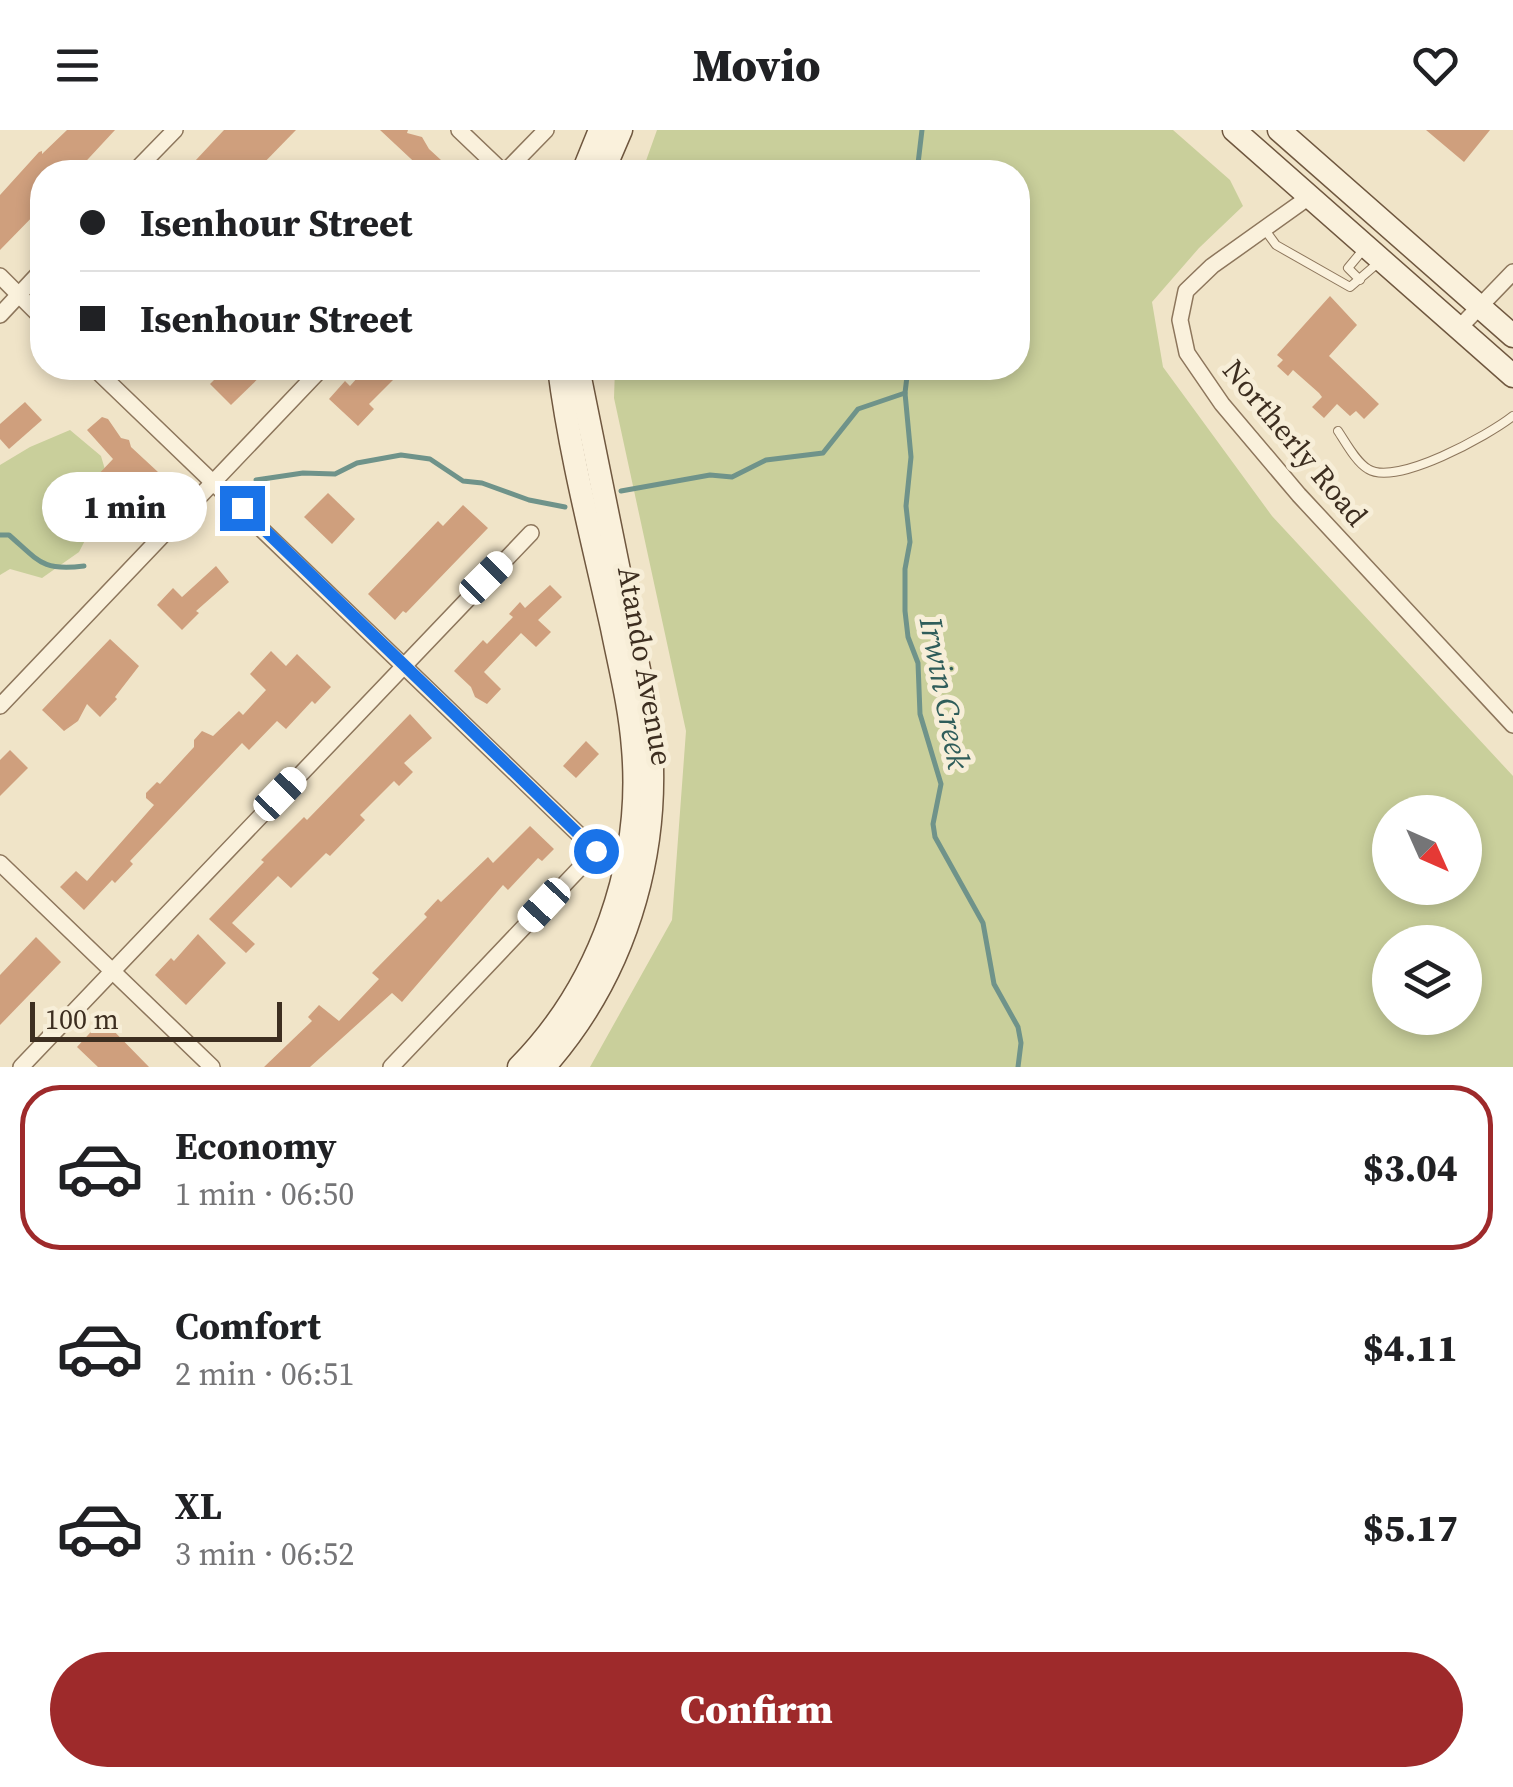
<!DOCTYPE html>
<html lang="en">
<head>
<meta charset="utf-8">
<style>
	body { margin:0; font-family:"Source Serif 4",serif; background:#f2f2f2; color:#202124; height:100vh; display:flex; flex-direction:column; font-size:38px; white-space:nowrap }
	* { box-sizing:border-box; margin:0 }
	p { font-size:32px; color:#757577 }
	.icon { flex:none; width:55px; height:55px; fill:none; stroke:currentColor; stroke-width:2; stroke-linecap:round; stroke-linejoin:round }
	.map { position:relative; height:937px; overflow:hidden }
	.drawer { display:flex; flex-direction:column; background:#fff; flex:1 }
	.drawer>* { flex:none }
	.hud { position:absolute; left:30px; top:30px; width:1000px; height:220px; border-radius:40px; box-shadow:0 5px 15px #0003; display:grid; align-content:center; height:220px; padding:0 50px; background:#fff }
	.needle { width:65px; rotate:135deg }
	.buttons { position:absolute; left:1372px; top:665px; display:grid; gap:20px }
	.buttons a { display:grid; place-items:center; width:110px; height:110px; border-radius:50%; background:#fff; box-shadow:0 5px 15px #0003; font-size:50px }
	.scale { position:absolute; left:30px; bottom:25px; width:252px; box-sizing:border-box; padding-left:10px; border:5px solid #3d2e20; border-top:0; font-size:28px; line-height:35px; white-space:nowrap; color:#3d2e20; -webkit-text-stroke:8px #f7eed8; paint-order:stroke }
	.end { position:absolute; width:45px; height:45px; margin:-22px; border:12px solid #1a73e8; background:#fff; box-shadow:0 0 0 5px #fff }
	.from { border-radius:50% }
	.bubble { position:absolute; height:70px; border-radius:35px; background:#fff; box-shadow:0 5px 15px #0003; font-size:32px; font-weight:800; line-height:70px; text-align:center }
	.car { position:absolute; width:30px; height:60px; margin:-30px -15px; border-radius:12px; box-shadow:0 0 8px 2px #0007; background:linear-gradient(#fff 24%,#345 0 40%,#fff 0 76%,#345 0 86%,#fff 0) }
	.hud b { display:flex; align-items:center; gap:35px; height:95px; font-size:38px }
	.hud b+b { border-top:2px solid #e0e0e0 }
	.hud i { width:25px; height:25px; background:#202124 }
	ul { padding:18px 0 0; list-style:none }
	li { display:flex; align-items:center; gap:30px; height:165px; margin:0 20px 15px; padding:0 30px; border:5px solid transparent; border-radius:40px }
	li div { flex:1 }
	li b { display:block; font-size:38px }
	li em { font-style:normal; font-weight:800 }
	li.current { border-color:#9e2a2b }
	li>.icon { width:90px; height:90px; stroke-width:1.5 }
	.button { display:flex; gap:20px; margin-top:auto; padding:20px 50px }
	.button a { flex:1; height:115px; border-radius:60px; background:#9e2a2b; color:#fff; font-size:40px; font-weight:800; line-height:115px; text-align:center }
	header { display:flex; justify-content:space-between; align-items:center; height:130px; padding:0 50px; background:#fff; font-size:45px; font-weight:800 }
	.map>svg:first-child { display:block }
	.green { fill:#c9cf9b; fill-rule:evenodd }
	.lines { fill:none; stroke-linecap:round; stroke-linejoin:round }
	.stream { stroke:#6f938a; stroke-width:5 }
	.building { fill:#cf9f7d }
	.lane-casing { stroke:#8d765c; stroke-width:10 }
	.street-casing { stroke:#8d765c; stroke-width:18 }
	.secondary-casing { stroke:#6f573f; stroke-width:25 }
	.lane { stroke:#faf1dc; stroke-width:8 }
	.street { stroke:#faf1dc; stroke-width:15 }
	.secondary { stroke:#faf1dc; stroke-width:22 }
	.route { stroke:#1a73e8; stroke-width:12 }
	.labels { text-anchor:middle; stroke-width:10; stroke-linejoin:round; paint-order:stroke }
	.street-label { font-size:30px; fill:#3d2e20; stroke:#f7eed8 }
	.water-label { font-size:32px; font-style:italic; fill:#2f5d5a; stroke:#f7eed8 }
</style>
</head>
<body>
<header><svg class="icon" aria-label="menu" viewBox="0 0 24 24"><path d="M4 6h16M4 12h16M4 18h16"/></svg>Movio<svg class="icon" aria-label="heart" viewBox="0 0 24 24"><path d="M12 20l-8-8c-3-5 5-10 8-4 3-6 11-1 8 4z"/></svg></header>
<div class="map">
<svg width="1513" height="937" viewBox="0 0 1513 937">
	<rect width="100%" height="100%" fill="#f0e4c8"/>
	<g class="green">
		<path d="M657 0H1173L1230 50 1243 76 1199 118 1152 172 1163 237 1272 386 1513 646V937H590L672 790 686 601 614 268 615 238H1018V42H642ZM1390 682H1465V758H1390ZM1390 812H1465V888H1390Z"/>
		<polygon points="70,300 101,326 111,360 79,422 42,448 10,439 0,445 0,335 30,317"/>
	</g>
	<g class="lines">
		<g class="stream">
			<polyline points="917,42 922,0"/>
			<polyline points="908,238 905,263 911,327 906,376 910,412 905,439 905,481 908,507 918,533 920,584 941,654 933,694 935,707 983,793 994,854 1018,897 1021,913 1018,937"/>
			<polyline points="256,350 303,343 335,344 357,333 401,325 430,329 463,351 482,353 529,370 565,377"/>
			<polyline points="621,361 710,345 732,347 766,330 823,323 858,279 905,263"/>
			<path d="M0 405H9C40 432 42 441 84 436"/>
		</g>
	</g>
	<g class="building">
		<polygon points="67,0 115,0 76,42 42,42 42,77 0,120 0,65 39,22 42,21 42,24"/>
		<polygon points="224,0 296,0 255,42 207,42 195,31"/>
		<polygon points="380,0 408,0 407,3 422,7 429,19 454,42 425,42"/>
		<polygon points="1426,0 1490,0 1464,32"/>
		<polygon points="1330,166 1357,195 1329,226 1379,274 1364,289 1356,281 1350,286 1337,274 1324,288 1312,277 1322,267 1319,263 1293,240 1288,246 1277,236 1283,230 1277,225"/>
		<polygon points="226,238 269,238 231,275 210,254"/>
		<polygon points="366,238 387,238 397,246 369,274 374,279 358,296 329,269 345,251 350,256"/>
		<polygon points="25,272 42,290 9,319 0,309 0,294"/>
		<polygon points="102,287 108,289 121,308 129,310 131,317 158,342 150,354 133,361 129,377 116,384 92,410 57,383 74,364 77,367 113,329 87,300"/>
		<polygon points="328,363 355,389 332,414 304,387"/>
		<polygon points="463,375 488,398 406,483 403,481 395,490 368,464 438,391 443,396"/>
		<polygon points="216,436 229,452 196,481 199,483 182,500 157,475 173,458 182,467"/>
		<polygon points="550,455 562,467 538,490 551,502 536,517 521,503 484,542 501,559 487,574 475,567 471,557 454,541 483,510 487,514 513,487 509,484 520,472 525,478"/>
		<polygon points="110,509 139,536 115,567 117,569 100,587 87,574 78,591 64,601 42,580"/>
		<polygon points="271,521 286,536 297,524 331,557 315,574 312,571 286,599 277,591 249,620 242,613 130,731 133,734 115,753 112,750 84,780 60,757 76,741 87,751 154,675 146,668 146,663 157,652 160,654 194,617 194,610 202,601 213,606 239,581 243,585 266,560 250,544"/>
		<polygon points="410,584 432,608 404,633 413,642 399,656 394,651 360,685 365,690 330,726 326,723 291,758 278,746 232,793 255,814 246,823 209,789 264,732 261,730 304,687 307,690"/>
		<polygon points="586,611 599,624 576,648 563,636"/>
		<polygon points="10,620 28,638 0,666 0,630"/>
		<polygon points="530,696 554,719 542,731 538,728 508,760 503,755 402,872 392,863 310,937 264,937 312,891 308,887 319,875 339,891 379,849 372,843 427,787 424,784 438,769 441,772 488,727 493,733"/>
		<polygon points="198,804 226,833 186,875 155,845 171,828 174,831"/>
		<polygon points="36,807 61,832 0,895 0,845"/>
		<polygon points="99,893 103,897 107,894 149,937 98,937 77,917"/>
	</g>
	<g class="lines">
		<defs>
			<g id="lane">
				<polyline points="1265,100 1276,115 1350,157 1378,133"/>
				<polyline points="1360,150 1348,138 1363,120"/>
				<path d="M1338 301C1346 313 1356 332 1368 339 1396 357 1489 305 1513 286"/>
			</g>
			<g id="street">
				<polyline points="459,0 503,42"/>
				<polyline points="134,42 175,0"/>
				<polyline points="505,42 546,0"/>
				<polyline points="1309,67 1212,136 1186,161 1180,190 1187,223 1222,274 1299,365 1513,595"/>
				<polyline points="0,146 42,188"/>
				<polyline points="0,185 42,140"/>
				<polyline points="1459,198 1513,142"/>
				<polyline points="94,238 596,721 391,937"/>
				<polyline points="0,576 322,238"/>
				<polyline points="0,733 212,937"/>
				<polyline points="21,937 531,403"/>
			</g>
			<g id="secondary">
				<polyline points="1234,0 1513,246"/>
				<polyline points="1279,0 1513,206"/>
				<polyline points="583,42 600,0"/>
				<polyline points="603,42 621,0"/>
				<path d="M519 937C600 855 643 733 633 618 630 577 620 538 612 498 593 412 570 325 559 238"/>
				<path d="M544 937C631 839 666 708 647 579L578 238"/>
			</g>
		</defs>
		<use href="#lane" class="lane-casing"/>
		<use href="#street" class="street-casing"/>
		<use href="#secondary" class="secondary-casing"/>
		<use href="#lane" class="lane"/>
		<use href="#street" class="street"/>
		<use href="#secondary" class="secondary"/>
	</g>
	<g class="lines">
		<polyline class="route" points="242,378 596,721"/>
	</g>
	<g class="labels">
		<g class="street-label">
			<text transform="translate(1295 313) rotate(50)" y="10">Northerly Road</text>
			<text transform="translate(645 536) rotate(80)" y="10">Atando Avenue</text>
		</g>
		<g class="water-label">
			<text transform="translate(945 563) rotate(79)" y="11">Irwin Creek</text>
		</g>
	</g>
</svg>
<div class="buttons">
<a><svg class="needle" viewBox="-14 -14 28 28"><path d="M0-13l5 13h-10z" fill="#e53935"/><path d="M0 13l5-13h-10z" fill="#757577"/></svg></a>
<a><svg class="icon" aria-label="layers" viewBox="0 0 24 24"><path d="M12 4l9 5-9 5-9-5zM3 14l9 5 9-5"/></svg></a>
</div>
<div class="scale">100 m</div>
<i class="end from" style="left:596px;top:721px"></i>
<i class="end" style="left:242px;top:378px"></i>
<div class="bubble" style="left:42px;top:342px;width:165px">1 min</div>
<i class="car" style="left:486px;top:448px;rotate:45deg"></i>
<i class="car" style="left:280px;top:664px;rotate:44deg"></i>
<i class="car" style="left:544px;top:775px;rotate:223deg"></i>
<div class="hud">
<b><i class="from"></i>Isenhour Street</b>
<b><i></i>Isenhour Street</b>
</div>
</div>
<section class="drawer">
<ul>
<li class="current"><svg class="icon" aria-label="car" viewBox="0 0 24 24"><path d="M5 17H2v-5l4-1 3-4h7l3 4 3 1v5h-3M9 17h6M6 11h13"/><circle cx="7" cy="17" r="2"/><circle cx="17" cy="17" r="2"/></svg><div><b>Economy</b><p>1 min · 06:50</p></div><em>$3.04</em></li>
<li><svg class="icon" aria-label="car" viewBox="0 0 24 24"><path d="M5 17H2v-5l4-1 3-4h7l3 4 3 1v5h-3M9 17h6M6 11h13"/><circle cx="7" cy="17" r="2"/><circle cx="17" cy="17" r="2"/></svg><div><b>Comfort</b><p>2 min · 06:51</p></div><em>$4.11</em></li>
<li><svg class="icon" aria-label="car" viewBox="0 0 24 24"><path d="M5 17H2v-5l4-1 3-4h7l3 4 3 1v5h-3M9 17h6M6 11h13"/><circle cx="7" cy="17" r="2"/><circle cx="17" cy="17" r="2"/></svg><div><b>XL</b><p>3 min · 06:52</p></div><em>$5.17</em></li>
</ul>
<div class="button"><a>Confirm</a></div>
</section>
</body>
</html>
